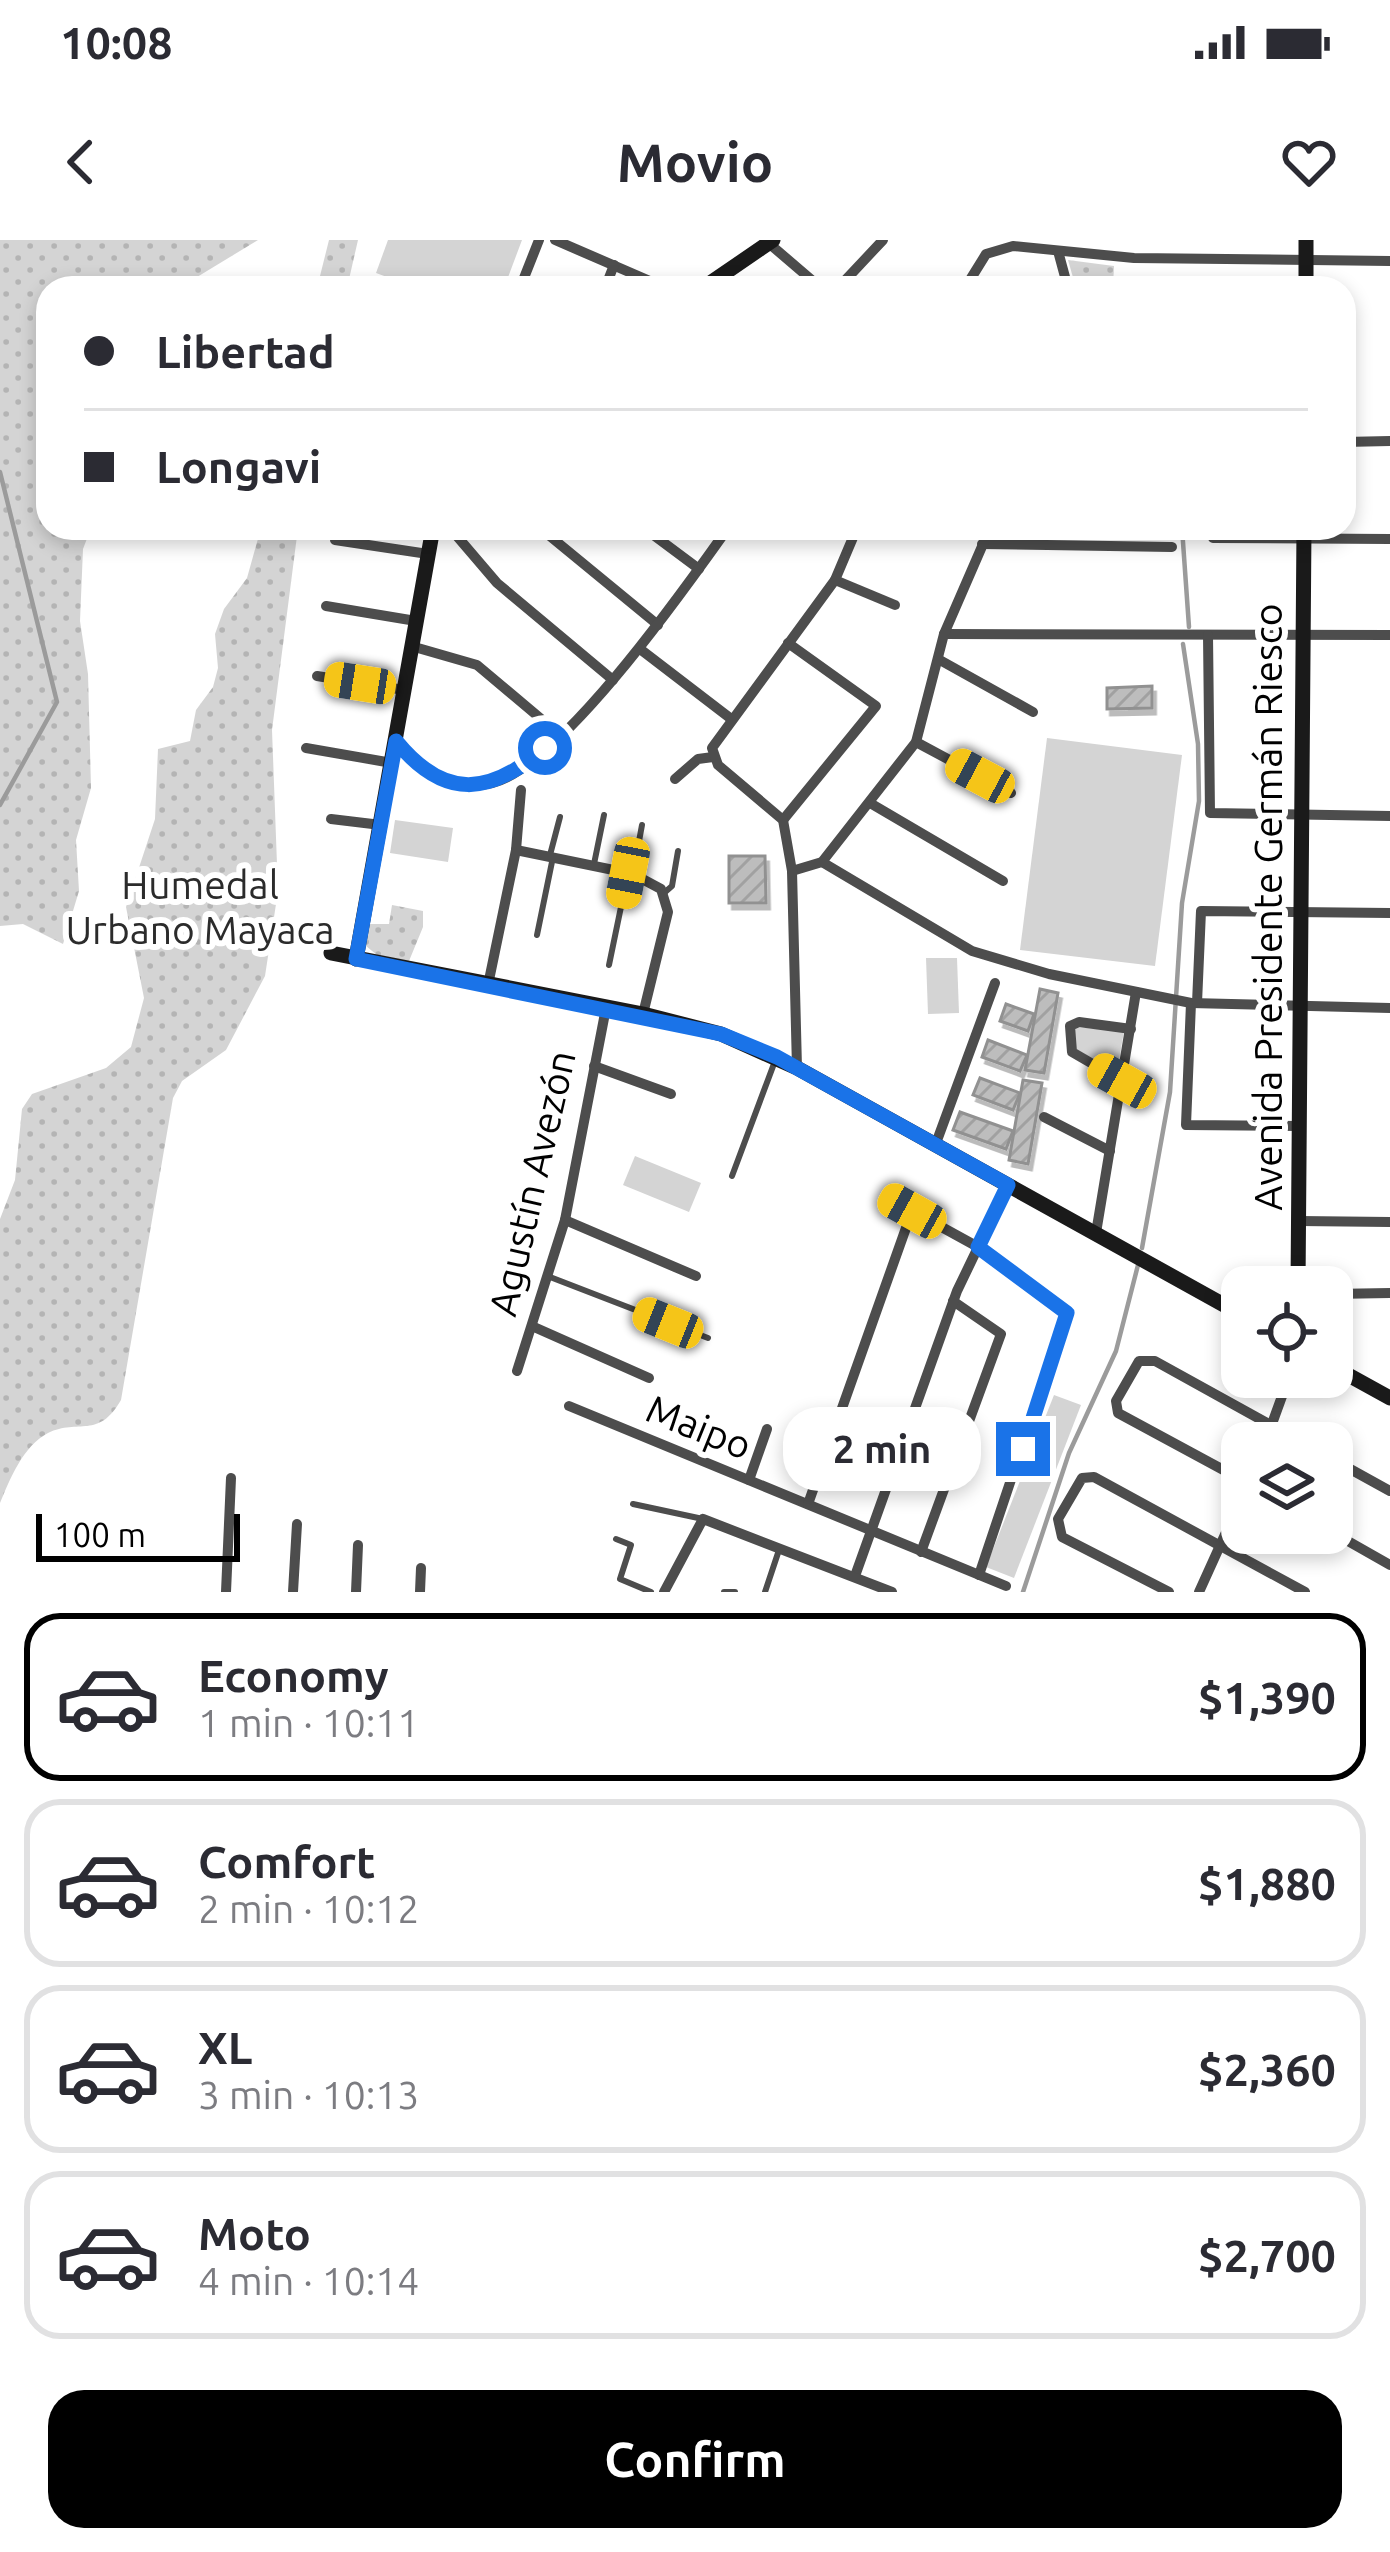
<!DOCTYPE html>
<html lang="en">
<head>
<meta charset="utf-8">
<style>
	body { margin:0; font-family:Ubuntu,sans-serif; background:#f2f2f3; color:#2b2b33; height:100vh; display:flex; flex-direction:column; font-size:45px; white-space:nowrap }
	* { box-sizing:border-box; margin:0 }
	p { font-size:39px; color:#7c7c81 }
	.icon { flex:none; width:66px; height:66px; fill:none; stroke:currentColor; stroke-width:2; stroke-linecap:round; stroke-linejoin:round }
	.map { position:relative; height:1352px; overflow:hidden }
	.sheet { display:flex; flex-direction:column; background:#fff; flex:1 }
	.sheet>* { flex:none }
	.banner { position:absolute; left:36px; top:36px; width:1320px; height:264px; border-radius:36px; box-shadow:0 6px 18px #0003; display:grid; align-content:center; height:264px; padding:0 48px; background:#fff }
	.controls { position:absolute; left:1221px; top:1026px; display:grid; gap:24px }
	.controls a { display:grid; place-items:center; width:132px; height:132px; border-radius:24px; background:#fff; box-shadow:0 6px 18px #0003; font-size:60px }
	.scale { position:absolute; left:36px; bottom:30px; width:204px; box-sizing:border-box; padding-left:12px; border:6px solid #000; border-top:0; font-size:33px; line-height:42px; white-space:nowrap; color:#000; -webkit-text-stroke:9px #fff; paint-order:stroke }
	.end { position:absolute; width:54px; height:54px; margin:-27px; border:15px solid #1a73e8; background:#fff; box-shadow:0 0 0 6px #fff }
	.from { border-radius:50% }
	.bubble { position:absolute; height:84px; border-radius:36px; background:#fff; box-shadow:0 6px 18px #0003; font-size:39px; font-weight:700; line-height:84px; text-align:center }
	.car { position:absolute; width:36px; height:72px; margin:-36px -18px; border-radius:15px; box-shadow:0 0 9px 3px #0007; background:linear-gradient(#f5c518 24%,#345 0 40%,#f5c518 0 76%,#345 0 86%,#f5c518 0) }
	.banner b { display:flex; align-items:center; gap:42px; height:114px; font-size:45px }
	.banner b+b { border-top:3px solid #e1e1e2 }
	.banner i { width:30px; height:30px; background:#2b2b33 }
	ul { padding:21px 0 0; list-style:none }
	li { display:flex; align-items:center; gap:36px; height:168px; margin:0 24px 18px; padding:0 24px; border:6px solid #e1e1e2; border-radius:36px }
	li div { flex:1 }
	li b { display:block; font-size:45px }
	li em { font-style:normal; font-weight:700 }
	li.on { border-color:#000 }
	li>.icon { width:108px; height:108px; stroke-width:1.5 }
	.cta { display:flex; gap:24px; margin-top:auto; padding:24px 48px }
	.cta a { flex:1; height:138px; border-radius:36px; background:#000; color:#fff; font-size:48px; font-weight:700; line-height:138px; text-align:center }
	.status { display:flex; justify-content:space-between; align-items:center; height:84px; padding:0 60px; background:#fff; direction:ltr }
	.status svg { height:33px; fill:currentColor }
	header { display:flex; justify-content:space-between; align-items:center; height:156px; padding:0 48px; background:#fff; font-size:54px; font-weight:700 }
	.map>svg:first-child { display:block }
	.green { fill:#d4d4d4 }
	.park { fill:url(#park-dots) }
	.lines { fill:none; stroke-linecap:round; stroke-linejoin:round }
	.stream { stroke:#9b9b9b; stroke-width:4.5 }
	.building { fill:url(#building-hatch); stroke:#919191; stroke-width:3; filter:url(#shadow) }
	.lane { stroke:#4d4d4d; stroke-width:6 }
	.street { stroke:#4d4d4d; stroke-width:10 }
	.secondary { stroke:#1a1a1a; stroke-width:15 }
	.route { stroke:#1a73e8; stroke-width:15 }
	.labels { text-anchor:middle; stroke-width:12; stroke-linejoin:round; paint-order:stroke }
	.park-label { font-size:39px; fill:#2b2b2b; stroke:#fff }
	.street-label { font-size:39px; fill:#000; stroke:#fff }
</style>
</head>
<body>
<div class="status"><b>10:08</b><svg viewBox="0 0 49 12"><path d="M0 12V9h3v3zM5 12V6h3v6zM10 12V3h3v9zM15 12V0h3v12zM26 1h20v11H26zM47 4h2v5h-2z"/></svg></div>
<header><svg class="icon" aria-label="back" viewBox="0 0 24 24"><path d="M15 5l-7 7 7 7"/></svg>Movio<svg class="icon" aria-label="heart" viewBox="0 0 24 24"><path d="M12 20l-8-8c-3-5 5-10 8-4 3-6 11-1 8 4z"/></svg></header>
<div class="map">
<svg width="1390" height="1352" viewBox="0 0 1390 1352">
	<defs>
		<pattern id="park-dots" width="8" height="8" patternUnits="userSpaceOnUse" patternTransform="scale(3)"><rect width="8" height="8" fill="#d4d4d4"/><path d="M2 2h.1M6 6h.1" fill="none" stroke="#b4b4b4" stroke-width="1.8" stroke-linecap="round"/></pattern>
		<pattern id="building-hatch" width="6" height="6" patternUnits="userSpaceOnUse" patternTransform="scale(3)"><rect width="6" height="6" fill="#bdbdbd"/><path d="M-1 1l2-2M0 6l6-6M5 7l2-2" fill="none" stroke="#a1a1a1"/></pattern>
		<filter id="shadow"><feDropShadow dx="3.5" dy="6" stdDeviation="0" flood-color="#0004"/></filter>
	</defs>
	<rect width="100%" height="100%" fill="#fff"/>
	<g class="green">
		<polygon points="388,0 522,0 504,48 417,48 376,33"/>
		<polygon points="1047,498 1182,515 1155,726 1020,710"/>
		<polygon points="395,580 453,588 448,622 390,613"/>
		<polygon points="926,718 957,718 959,773 928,774"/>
		<polygon points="1075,787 1124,791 1117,832 1072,807"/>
		<polygon points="635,916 701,943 689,972 623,945"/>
		<polygon points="1054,1155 1081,1165 1014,1338 986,1327"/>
	</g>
	<g class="park">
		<polygon points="0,0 258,0 179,48 48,48 48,288 91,288 83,309 80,381 88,434 91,548 76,600 79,651 63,704 23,684 0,686"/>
		<polygon points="329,0 358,0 347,48 317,48"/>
		<polygon points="1068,20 1114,26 1113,48 1076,48"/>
		<path d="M261 288H298L272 490 278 651 265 736 226 810 182 841 173 858 121 1160C98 1200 79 1178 48 1193 23 1206 10 1239 0 1263V979L15 940 22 869 32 854 106 828 131 807 144 758 126 667 155 579 158 509 190 501 196 470 213 447 218 428 215 394 224 369 247 338Z"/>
		<polygon points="392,665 423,671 423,687 409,721 377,715 366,706 368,684 389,684"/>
	</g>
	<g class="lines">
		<g class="stream">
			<polyline points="0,232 57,462 0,565"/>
			<polyline points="1182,288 1189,387"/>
			<polyline points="1142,1008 1170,852 1182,663 1199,561 1198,504 1183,404"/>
			<polyline points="1023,1352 1069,1213 1116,1111 1138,1025"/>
		</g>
	</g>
	<g class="building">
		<polygon points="1152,446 1152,468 1107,469 1107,448"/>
		<polygon points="729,616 765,616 766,663 729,663"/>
		<polygon points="1040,749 1058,753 1044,833 1025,830"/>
		<polygon points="1006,764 1034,774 1028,791 1000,781"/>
		<polygon points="988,800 1027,815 1020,831 982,817"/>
		<polygon points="980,838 1020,853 1013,870 973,855"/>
		<polygon points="1023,840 1042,843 1028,924 1009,920"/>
		<polygon points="960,872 1013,891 1006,909 953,890"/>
	</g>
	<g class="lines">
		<g class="lane">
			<polyline points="550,615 560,577"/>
			<polyline points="594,624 604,575"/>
			<polyline points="633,634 642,585"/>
			<polyline points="664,653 672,646 678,611"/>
			<polyline points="537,695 553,617"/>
			<polyline points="609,725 628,633"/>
			<polyline points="732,936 775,821"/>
			<polyline points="550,1037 708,1098"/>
			<polyline points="633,1264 703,1279"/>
			<polyline points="616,1299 631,1305 620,1339 651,1352"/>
			<polyline points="724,1352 735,1352"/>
			<polyline points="765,1352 779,1310"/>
		</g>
		<g class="street">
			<polyline points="555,0 666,48"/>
			<polyline points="765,0 821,48"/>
			<polyline points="1058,11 1068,48"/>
			<polyline points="520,48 539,0"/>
			<polyline points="605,48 614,25"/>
			<polyline points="838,48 883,0"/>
			<polyline points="965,48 986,14 1013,6 1134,18 1390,21"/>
			<polyline points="1344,202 1390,201"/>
			<polyline points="450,288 497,343 613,440"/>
			<polyline points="540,288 658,385"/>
			<polyline points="644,288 699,329"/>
			<polyline points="1213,298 1390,299"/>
			<polyline points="335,300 428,314"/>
			<polyline points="982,304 1172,307"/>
			<polyline points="835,340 895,365"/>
			<polyline points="326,366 416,381"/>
			<polyline points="944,394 1390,395"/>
			<polyline points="1208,395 1210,573 1390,576"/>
			<polyline points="411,406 477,425 559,494"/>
			<polyline points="640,409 730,478"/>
			<polyline points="938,419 1033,472"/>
			<polyline points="317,436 404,450"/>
			<path d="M396 501C421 531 452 552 492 543 560 527 686 347 728 288"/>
			<polyline points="916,502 1011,553"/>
			<polyline points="306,508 392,523"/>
			<polyline points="675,539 698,519 713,517"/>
			<polyline points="870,563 1003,641"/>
			<polyline points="331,579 381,585"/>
			<polyline points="783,580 876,466 788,403"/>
			<polyline points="516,610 633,634 661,649 668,672 643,774"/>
			<polyline points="822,622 972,711 1049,734 1191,763 1390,768"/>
			<polyline points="792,631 822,622 916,502 944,394 990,288"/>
			<polyline points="488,745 516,610 521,550"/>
			<polyline points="1191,763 1186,885 1299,886"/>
			<polyline points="1197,763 1201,671 1390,673"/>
			<polyline points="594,826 671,854"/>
			<polyline points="797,828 792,631 783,580 718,525 712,508 835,340 857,288"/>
			<polyline points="1122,841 1072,812 1070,786 1079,782 1131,789"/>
			<polyline points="1044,877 1110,911"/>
			<polyline points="935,906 995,743"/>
			<polyline points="887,957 978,1007 1067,1073 979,1335"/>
			<polyline points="565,980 696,1036"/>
			<polyline points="1299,981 1390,982"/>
			<polyline points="1096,993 1136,752"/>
			<polyline points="1332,1054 1390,1053"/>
			<polyline points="534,1087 649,1138"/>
			<polyline points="517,1131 565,980 606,768"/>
			<polyline points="569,1166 1006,1346"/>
			<polyline points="1265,1203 1289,1137"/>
			<polyline points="1332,1219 1390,1251"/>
			<polyline points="749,1240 767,1189"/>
			<polyline points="1242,1240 1118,1173 1116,1161 1139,1121 1155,1121 1303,1203"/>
			<polyline points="808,1264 912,971"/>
			<polyline points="1332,1292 1390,1325"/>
			<polyline points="921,1312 1001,1094 953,1061"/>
			<polyline points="855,1336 957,1051 1008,945"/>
			<polyline points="226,1352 231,1238"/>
			<polyline points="293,1352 297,1284"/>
			<polyline points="356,1352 358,1305"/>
			<polyline points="420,1352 421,1328"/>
			<polyline points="664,1352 703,1279 892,1352"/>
			<polyline points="1169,1352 1062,1297 1058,1279 1082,1238 1094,1237 1305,1352"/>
			<polyline points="1199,1352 1242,1257"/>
		</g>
		<g class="secondary">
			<polyline points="703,48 773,0"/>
			<polyline points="1306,48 1306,0"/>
			<polyline points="331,713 643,774 721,794 797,828 1242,1075"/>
			<polyline points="356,719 433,288"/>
			<polyline points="1298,1047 1304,288"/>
			<polyline points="1332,1126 1390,1158"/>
		</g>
	</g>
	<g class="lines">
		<path class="route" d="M545 508C490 555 445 561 396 501L356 719 721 794 777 817 1008 945 978 1007 1067 1073 1023 1209"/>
	</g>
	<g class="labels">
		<g class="park-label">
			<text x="200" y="659">Humedal<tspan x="200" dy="45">Urbano Mayaca</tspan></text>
		</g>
		<g class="street-label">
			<text transform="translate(1268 667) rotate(-90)" y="14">Avenida Presidente Germán Riesco</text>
			<text transform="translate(532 943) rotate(-77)" y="14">Agustín Avezón</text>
			<text transform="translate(699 1187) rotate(22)" y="14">Maipo</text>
		</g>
	</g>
</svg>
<div class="controls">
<a><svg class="icon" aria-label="locate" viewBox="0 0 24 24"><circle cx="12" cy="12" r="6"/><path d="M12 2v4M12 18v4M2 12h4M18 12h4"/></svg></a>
<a><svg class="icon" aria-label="layers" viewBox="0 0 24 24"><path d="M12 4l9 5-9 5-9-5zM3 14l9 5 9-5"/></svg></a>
</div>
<div class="scale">100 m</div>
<i class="end from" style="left:545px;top:508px"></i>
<i class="end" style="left:1023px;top:1209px"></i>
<div class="bubble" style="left:783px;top:1167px;width:198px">2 min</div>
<i class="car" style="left:360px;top:443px;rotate:279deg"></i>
<i class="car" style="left:980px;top:536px;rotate:298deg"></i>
<i class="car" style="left:628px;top:633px;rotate:191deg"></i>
<i class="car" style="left:1122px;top:841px;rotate:299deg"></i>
<i class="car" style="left:912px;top:971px;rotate:299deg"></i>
<i class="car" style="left:668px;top:1083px;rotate:292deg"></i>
<div class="banner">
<b><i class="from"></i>Libertad</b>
<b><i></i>Longavi</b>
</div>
</div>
<section class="sheet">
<ul>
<li class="on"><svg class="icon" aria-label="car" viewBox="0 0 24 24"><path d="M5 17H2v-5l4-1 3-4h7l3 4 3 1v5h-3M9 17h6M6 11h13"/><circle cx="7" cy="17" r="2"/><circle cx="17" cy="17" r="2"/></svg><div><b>Economy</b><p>1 min · 10:11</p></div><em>$1,390</em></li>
<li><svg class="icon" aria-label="car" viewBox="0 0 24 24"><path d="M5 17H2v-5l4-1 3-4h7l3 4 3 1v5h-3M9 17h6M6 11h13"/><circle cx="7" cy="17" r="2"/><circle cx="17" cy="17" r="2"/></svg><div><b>Comfort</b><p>2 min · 10:12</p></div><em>$1,880</em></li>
<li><svg class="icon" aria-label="car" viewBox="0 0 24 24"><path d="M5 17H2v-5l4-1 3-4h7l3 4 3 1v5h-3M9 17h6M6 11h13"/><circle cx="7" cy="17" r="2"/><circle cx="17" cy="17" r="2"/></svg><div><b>XL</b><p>3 min · 10:13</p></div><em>$2,360</em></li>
<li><svg class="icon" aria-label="car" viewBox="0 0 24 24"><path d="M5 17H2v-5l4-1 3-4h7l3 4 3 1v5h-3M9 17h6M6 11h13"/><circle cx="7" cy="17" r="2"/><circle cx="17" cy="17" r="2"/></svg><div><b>Moto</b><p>4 min · 10:14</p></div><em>$2,700</em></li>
</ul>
<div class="cta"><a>Confirm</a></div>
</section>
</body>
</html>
